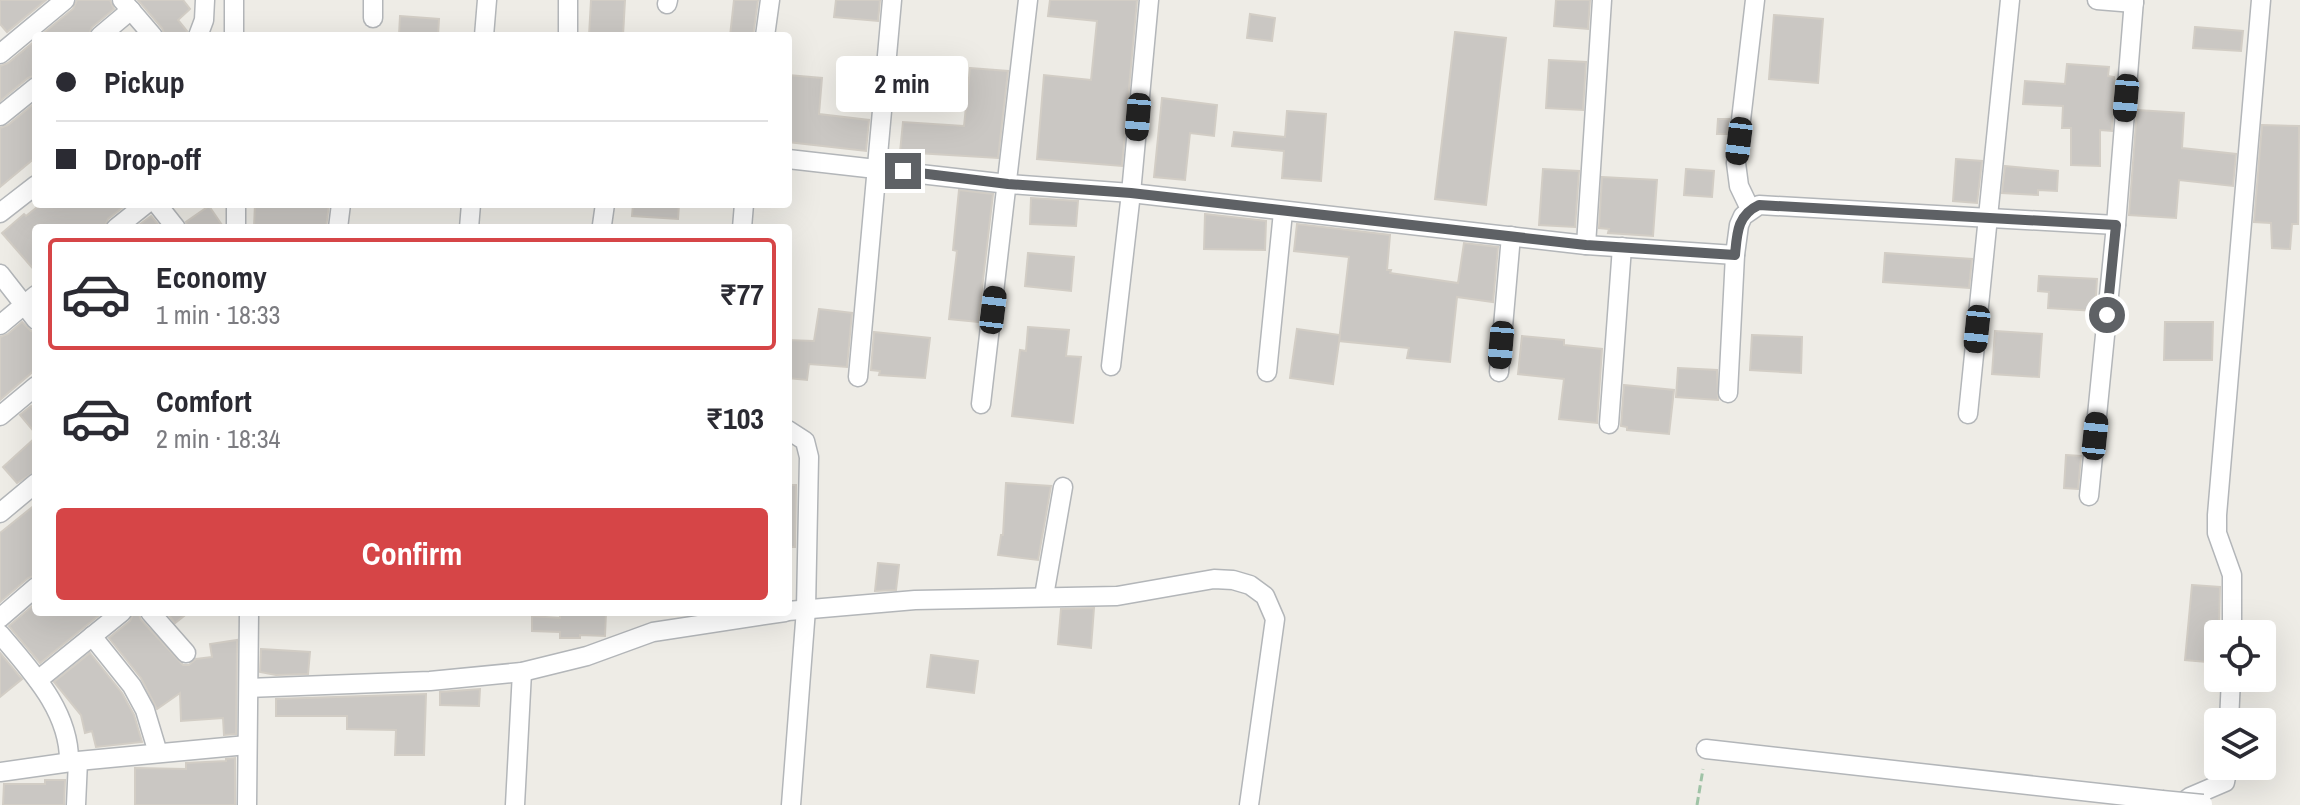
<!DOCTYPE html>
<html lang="en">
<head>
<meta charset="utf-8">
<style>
	body { margin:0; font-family:"Archivo Narrow",sans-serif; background:#f7f7f7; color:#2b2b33; height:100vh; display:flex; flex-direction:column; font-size:30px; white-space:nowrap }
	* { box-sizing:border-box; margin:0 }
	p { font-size:26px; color:#7c7c81 }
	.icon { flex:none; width:44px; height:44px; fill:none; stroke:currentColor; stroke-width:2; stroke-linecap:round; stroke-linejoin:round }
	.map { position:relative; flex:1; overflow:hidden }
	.panel { position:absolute; left:32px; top:224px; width:760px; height:392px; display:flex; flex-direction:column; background:#fff; border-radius:8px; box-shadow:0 8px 32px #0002 }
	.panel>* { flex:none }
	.hud { position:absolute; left:32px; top:32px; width:760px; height:176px; border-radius:8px; box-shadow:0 8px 32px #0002; display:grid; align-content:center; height:176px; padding:0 24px; background:#fff }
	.controls { position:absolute; left:2204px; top:620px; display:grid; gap:16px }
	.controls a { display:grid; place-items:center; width:72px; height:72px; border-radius:8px; background:#fff; box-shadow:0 8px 32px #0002; font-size:40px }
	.end { position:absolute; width:36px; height:36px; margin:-18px; border:10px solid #5e6165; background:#fff; box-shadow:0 0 0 4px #fff }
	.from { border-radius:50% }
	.bubble { position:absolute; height:56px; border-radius:8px; background:#fff; box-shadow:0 8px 32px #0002; font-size:26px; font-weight:700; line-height:56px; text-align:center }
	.car { position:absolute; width:24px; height:48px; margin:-24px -12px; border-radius:10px; box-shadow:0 0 6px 2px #0007; background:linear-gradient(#222 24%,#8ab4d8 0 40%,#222 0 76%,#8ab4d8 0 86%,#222 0) }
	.hud b { display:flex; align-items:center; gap:28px; height:76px; font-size:30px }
	.hud b+b { border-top:2px solid #e1e1e2 }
	.hud i { width:20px; height:20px; background:#2b2b33 }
	ul { padding:14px 0 0; list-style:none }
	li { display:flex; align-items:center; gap:24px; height:112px; margin:0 16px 12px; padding:0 8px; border:4px solid transparent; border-radius:8px }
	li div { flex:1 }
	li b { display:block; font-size:30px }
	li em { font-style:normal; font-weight:700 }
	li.active { border-color:#d64547 }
	li>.icon { width:72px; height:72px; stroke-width:1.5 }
	.button { display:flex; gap:16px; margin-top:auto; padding:16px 24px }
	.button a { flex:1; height:92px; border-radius:8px; background:#d64547; color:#fff; font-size:32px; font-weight:700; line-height:92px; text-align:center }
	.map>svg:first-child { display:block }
	.building { fill:#cac7c3; stroke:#d2cdc5; stroke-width:2 }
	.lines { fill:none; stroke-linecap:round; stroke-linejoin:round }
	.minor-casing { stroke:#b3b6b9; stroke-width:21 }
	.path { stroke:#9fc3a6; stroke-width:3; stroke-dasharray:8 4; stroke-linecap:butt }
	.minor { stroke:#fff; stroke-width:18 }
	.minor-bridge-casing { stroke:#b3b6b9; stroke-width:21; stroke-linecap:butt }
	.minor-bridge { stroke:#fff; stroke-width:18 }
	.route { stroke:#5e6165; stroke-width:10 }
</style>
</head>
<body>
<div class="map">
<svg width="2300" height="805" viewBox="0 0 2300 805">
	<rect width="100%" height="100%" fill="#eeece6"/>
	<g class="building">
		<polygon points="0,0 46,0 7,32 0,24"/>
		<polygon points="77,0 110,0 114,9 92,27 88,36 40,36 73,9"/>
		<polygon points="138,0 183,0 190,9 178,20 187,31 186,36 165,36 162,28"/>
		<polygon points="591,0 625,0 623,36 589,36"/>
		<polygon points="734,0 758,0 753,36 730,36"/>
		<polygon points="836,0 880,0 878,21 834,17"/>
		<polygon points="1050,0 1137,0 1122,166 1037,159 1044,75 1091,80 1097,21 1048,16"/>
		<polygon points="1556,0 1590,0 1588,29 1554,26"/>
		<polygon points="1250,14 1275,18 1272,41 1247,38"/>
		<polygon points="1774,15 1823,19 1818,83 1769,79"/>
		<polygon points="400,16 439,19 438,36 399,35"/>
		<polygon points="2195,27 2243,31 2241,51 2193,48"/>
		<polygon points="1455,32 1506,38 1486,205 1435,199"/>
		<polygon points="36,40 36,75 28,78 0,101 0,66 8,63"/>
		<polygon points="1549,60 1586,62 1583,110 1546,108"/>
		<polygon points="2067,64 2109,67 2108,76 2114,77 2112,131 2100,130 2100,166 2071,165 2071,128 2062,128 2063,106 2023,104 2025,81 2065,84"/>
		<polygon points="970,68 1008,71 998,158 900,152 903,122 964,126"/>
		<polygon points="788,75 822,78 819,114 869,120 866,151 788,142"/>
		<polygon points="1162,98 1217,105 1214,136 1190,133 1185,180 1154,177"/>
		<polygon points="36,102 36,157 0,187 0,128 8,125"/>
		<polygon points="2137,110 2184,113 2182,148 2236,154 2233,186 2179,180 2176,218 2129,215"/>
		<polygon points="1287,111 1326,114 1321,181 1282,178 1284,151 1232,146 1234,132 1285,137"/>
		<polygon points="1718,119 1729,119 1727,134 1717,134"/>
		<polygon points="2262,125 2299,126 2298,224 2292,224 2290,249 2272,248 2271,223 2254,222"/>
		<polygon points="1956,159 1982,161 1977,203 1953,201"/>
		<polygon points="2005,166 2058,171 2057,191 2038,190 2038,195 2002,193"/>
		<polygon points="1543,169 1579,171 1575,227 1539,225"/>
		<polygon points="1686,169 1714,171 1712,197 1684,195"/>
		<polygon points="1602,177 1657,180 1653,236 1608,233 1609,229 1599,228"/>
		<polygon points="959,190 993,194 978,322 949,319 957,251 953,250"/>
		<polygon points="1031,198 1078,201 1076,226 1030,224"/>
		<polygon points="41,204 127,204 108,219 104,228 36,228 36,272 2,233 24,214 26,216"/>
		<polygon points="255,204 329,204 326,228 254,227"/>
		<polygon points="633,204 679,204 678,219 632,216"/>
		<polygon points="209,206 224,228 188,228 186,222"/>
		<polygon points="1205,214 1266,221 1265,250 1204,249"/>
		<polygon points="151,216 161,228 135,228"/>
		<polygon points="1297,224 1390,235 1387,270 1391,270 1390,273 1458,283 1464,243 1498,247 1493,302 1457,297 1450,362 1407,358 1409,348 1339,341 1349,257 1294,251"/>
		<polygon points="1028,253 1074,257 1071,291 1025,286"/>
		<polygon points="1885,253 1972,259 1969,288 1883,282"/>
		<polygon points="2039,276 2097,279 2095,311 2048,308 2049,292 2038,291"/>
		<polygon points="819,309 852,313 847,367 809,364 807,380 788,378 788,340 814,341"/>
		<polygon points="22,322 31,331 36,332 36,369 0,400 0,337 8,334"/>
		<polygon points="2165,322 2213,322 2212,360 2164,360"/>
		<polygon points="1028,327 1069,330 1066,356 1081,357 1073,423 1012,416 1020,350 1026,351"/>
		<polygon points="1297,329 1340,335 1333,384 1290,378"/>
		<polygon points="1995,331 2042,334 2039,377 1992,374"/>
		<polygon points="874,332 930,338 925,378 879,375 880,371 871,370"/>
		<polygon points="1752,335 1802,337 1801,373 1750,370"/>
		<polygon points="1522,336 1564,340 1564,345 1602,349 1597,423 1559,419 1564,379 1518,374"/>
		<polygon points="1678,368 1717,370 1718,400 1676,397"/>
		<polygon points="1624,385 1674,390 1669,434 1627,430 1627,427 1621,426"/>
		<polygon points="31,406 36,411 36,434 20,415"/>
		<polygon points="36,437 36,471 17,483 3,467"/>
		<polygon points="2066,455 2081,456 2078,489 2064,488"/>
		<polygon points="1006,483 1051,486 1038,560 998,555 1001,535 1003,535"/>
		<polygon points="788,485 796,485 795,547 788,547"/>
		<polygon points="36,504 36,575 28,578 0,602 0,533"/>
		<polygon points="878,563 899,565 896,590 875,591"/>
		<polygon points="2192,585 2220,587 2218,663 2185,660"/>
		<polygon points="36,603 36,612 103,612 40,663 9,626"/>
		<polygon points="1094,608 1091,648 1058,644 1061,609"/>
		<polygon points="134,612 138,612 141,620 183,665 189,665 196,659 212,657 210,644 237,640 236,734 224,735 223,718 181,721 180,693 157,709 141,678 109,638 130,621"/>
		<polygon points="166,612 189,612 175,623"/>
		<polygon points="560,612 606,612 605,636 580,635 580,638 560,638 560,632 532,631 532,616 560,618"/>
		<polygon points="261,649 310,652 308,674 276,675 260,672"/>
		<polygon points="0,653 22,679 0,697"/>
		<polygon points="90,653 122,693 134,715 142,742 96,747 92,731 85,733 81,715 54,682"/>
		<polygon points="931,655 978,661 974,693 927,687"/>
		<polygon points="480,689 479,706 440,705 440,692"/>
		<polygon points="426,694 424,755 395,755 396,730 347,729 347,716 276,716 276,699"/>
		<polygon points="235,758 235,805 135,805 135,768 186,769 186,763 226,761 226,759"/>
		<polygon points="45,780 65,780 64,805 3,805 4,784 45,784"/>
	</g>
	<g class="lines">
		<defs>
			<g id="minor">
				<polyline points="122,0 153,36"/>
				<polyline points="234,0 234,36"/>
				<polyline points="2097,0 2134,3"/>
				<polyline points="667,4 668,0"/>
				<polyline points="373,18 373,0"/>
				<polyline points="100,36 131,10"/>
				<polyline points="198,36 204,20 205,0"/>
				<polyline points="484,36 487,0"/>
				<polyline points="568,36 568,0"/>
				<polyline points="765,36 770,0"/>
				<polyline points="0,54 65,0"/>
				<polyline points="0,116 36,87"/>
				<polyline points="788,159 1008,184 1131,193 1586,245 1735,255"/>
				<polyline points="157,204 176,228"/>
				<polyline points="236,204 236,228"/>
				<polyline points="1750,209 1739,186 1736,163 1755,0"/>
				<polyline points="0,213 36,185"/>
				<polyline points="602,225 605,204"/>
				<polyline points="116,228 146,204"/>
				<polyline points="338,228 341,204"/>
				<polyline points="469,228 471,204"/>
				<polyline points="742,228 744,204"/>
				<polyline points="1586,245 1602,0"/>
				<polyline points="0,274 36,320"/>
				<polyline points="0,325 36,295"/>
				<polyline points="1111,366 1131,193 1149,0"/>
				<polyline points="1267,372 1283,212"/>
				<polyline points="1499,372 1511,236"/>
				<polyline points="858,377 892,0"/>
				<polyline points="1728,393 1735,255 1739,225 1743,216 1759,205 2116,225"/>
				<polyline points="981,404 1028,0"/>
				<polyline points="1968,414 2010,0"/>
				<polyline points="0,416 36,386"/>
				<polyline points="1609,424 1622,247"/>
				<polyline points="788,430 805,441 809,457 806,609 791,805"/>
				<polyline points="2089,496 2116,225 2134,0"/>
				<polyline points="0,513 36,483"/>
				<polyline points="1044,596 1063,487"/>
				<polyline points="788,611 915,600 1117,596 1214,579 1233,580 1250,585 1265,596 1275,619 1249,805"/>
				<polyline points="150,612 186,653"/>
				<polyline points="0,618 36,587"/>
				<path d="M0 634C31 671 70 711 69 762"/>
				<polyline points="2232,634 2232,575 2217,533 2217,515 2261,0"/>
				<polyline points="92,636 132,686 145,710 158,753"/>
				<polyline points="38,680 122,612"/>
				<polyline points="250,688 430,681 522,672 587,656 653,632 785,612"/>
				<polyline points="2229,722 2231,678"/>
				<polyline points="1706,749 2162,800"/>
				<polyline points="0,772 78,761 247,745"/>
				<polyline points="76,805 78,761"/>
				<polyline points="247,805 249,612"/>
				<polyline points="515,805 522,672"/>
				<polyline points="2179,805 2190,797 2225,782 2228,766"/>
			</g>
		</defs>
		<use href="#minor" class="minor-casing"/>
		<polyline class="path" points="1697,805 1703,769"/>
		<use href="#minor" class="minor"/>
		<defs>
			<polyline id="minor-bridge" points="2162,800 2203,804"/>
		</defs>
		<use href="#minor-bridge" class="minor-bridge-casing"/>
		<use href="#minor-bridge" class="minor-bridge"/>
	</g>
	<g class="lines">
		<path class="route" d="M903 171 1008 184 1131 193 1586 245 1735 255C1737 234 1737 215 1759 205L2116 225 2107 315"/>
	</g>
</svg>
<div class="controls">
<a><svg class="icon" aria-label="locate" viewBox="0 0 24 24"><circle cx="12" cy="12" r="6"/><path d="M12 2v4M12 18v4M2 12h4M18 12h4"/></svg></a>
<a><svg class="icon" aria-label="layers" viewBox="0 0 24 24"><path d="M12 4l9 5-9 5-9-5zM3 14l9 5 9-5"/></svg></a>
</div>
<i class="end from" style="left:2107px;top:315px"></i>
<i class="end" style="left:903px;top:171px"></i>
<div class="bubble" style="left:836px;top:56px;width:132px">2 min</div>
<i class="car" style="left:2126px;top:98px;rotate:185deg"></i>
<i class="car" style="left:1138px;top:117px;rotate:185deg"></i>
<i class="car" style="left:1739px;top:141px;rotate:187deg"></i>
<i class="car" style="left:993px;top:310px;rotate:7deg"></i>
<i class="car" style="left:1977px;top:329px;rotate:186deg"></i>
<i class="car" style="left:1501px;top:345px;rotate:185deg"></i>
<i class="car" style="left:2095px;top:436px;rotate:6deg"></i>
<div class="hud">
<b><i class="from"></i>Pickup</b>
<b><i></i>Drop-off</b>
</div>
<section class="panel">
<ul>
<li class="active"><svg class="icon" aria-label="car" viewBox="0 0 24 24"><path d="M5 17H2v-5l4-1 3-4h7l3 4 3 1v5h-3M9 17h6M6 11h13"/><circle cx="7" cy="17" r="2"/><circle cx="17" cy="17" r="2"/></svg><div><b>Economy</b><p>1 min · 18:33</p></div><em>₹77</em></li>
<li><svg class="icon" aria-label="car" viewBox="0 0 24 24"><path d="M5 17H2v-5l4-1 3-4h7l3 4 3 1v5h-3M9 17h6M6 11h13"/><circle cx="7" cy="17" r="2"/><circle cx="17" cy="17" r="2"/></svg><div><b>Comfort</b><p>2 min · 18:34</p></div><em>₹103</em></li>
</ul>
<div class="button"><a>Confirm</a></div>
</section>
</div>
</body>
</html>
